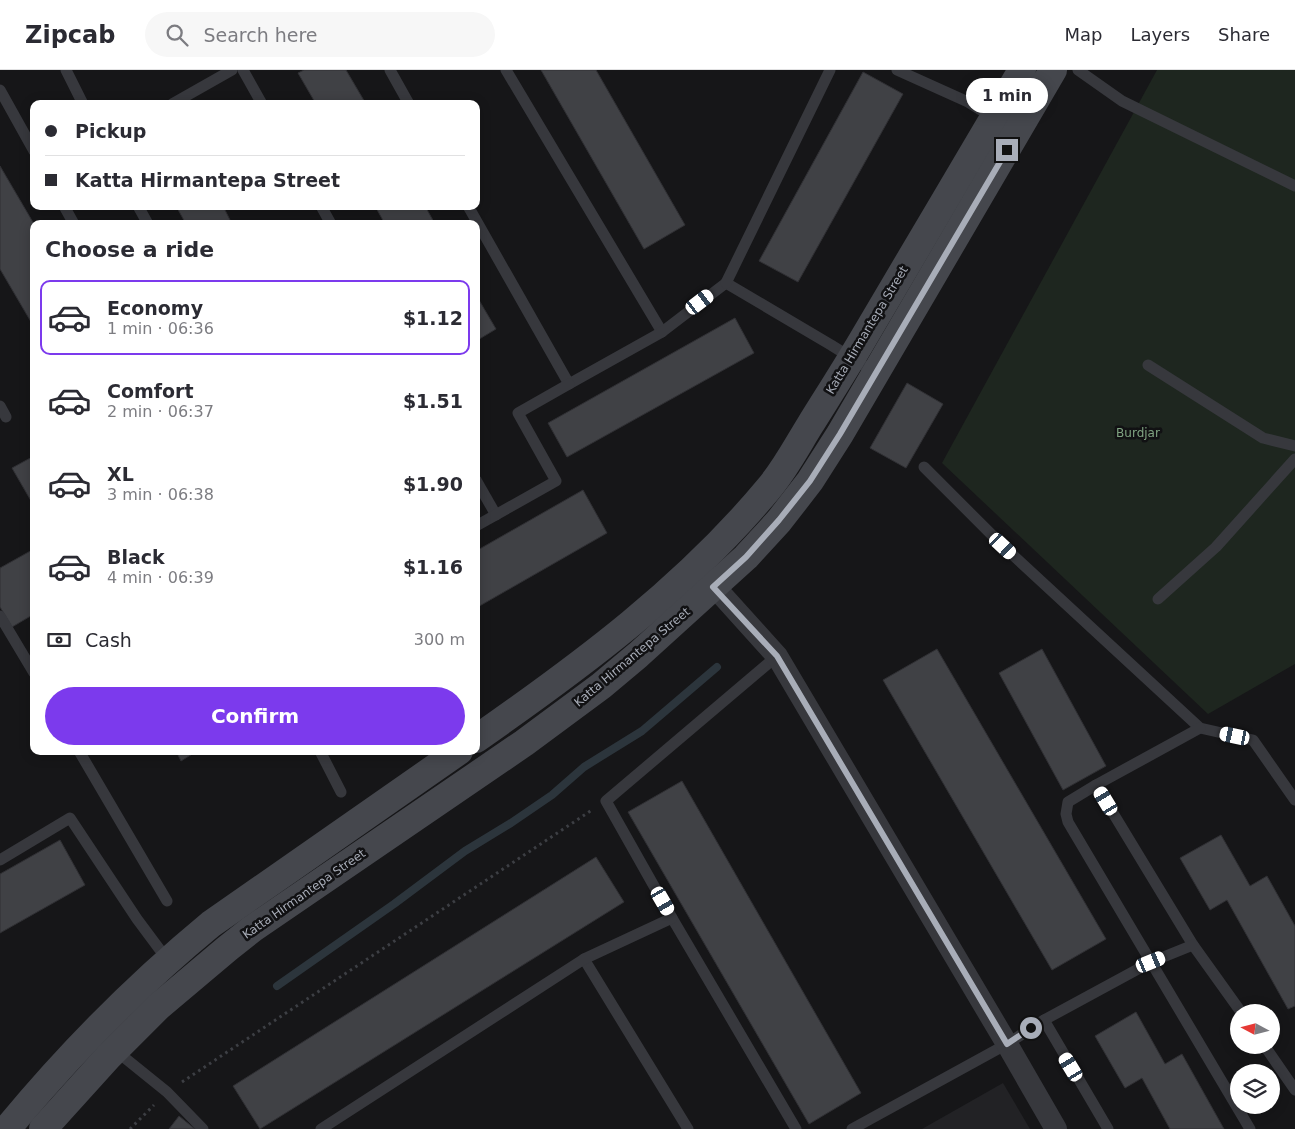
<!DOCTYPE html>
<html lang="en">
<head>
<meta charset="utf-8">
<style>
	body { margin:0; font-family:"DejaVu Sans",sans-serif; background:#f7f7f7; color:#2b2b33; height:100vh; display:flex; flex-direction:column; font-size:19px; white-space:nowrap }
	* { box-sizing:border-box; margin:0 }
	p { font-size:16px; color:#7c7c81 }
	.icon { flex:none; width:28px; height:28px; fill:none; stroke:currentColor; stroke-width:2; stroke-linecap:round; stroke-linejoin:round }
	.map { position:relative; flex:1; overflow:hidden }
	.details { position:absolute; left:30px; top:150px; width:450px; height:535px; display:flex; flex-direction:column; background:#fff; border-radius:10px; box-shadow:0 2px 12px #0003 }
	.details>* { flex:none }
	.hud { position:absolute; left:30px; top:30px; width:450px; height:110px; border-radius:10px; box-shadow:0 2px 12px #0003; display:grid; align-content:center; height:110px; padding:0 15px; background:#fff }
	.needle { width:32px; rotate:277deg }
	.controls { position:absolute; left:1230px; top:934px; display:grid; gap:10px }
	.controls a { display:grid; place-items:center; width:50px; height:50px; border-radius:50%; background:#fff; box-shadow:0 2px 12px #0003; font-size:25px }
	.end { position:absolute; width:22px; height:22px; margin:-11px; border:6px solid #a8adb8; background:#111; box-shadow:0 0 0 2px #111 }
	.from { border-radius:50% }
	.bubble { position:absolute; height:35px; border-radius:18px; background:#fff; box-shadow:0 2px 12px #0003; font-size:16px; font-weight:800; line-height:35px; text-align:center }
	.car { position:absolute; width:15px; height:30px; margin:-15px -8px; border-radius:6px; box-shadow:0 0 4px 1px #0007; background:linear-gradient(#fff 24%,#345 0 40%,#fff 0 76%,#345 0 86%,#fff 0) }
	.hud b { display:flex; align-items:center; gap:18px; height:48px; font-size:19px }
	.hud b+b { border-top:1px solid #e1e1e2 }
	.hud i { width:12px; height:12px; background:#2b2b33 }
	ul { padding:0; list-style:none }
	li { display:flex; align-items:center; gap:15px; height:75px; margin:0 10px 8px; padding:0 5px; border:2px solid transparent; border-radius:10px }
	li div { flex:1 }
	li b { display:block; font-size:19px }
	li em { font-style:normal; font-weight:800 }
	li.active { border-color:#7c3aed }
	li>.icon { width:45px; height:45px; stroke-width:1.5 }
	h2 { padding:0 15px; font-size:22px; line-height:60px }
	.pay { display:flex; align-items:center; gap:12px; height:55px; padding:0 15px; font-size:19px }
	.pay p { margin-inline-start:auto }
	.action { display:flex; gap:10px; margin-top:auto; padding:10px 15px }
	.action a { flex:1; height:58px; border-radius:30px; background:#7c3aed; color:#fff; font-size:20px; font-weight:800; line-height:58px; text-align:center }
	header { display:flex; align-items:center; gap:30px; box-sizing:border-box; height:70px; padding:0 25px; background:#fff; border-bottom:1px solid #e1e1e2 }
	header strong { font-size:24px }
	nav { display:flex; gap:28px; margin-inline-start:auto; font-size:18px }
	.search { width:350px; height:45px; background:#f7f7f7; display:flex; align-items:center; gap:12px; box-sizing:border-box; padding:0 18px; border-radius:28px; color:#7c7c81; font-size:19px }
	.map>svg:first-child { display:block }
	.built { fill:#222225 }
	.green { fill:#1e261f }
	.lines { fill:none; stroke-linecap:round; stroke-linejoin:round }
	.stream { stroke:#2c353c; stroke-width:8 }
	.building { fill:#404145; stroke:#303034 }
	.path { stroke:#3d3f44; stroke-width:3; stroke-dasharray:2.5 4; stroke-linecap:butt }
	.service { stroke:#37383d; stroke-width:11 }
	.minor { stroke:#37383d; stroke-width:22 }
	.secondary { stroke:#45474d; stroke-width:28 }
	.route { stroke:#a8adb8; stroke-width:6 }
	.labels { text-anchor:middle; stroke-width:5; stroke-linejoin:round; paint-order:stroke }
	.street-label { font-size:12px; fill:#a8adb8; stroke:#111113 }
	.park-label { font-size:12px; fill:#7fa381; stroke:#111113 }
</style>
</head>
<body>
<header>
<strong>Zipcab</strong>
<div class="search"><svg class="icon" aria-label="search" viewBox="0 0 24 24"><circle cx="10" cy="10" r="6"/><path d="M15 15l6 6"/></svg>Search here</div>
<nav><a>Map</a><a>Layers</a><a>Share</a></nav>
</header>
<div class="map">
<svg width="1295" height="1059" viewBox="0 0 1295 1059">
	<rect width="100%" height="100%" fill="#161618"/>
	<polygon class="built" points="1003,1013 1030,1059 922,1059"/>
	<polygon class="green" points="1157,0 1295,0 1295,594 1208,644 942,393"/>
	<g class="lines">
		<polyline class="stream" points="277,916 394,834 465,781 511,753 552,725 584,697 642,661 717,597"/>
	</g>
	<g class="building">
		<polygon points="304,0 346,0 366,34 316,34 298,3"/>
		<polygon points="541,0 596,0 685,155 644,179"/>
		<polygon points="863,2 903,24 798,212 759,191"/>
		<polygon points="0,96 34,154 34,257 0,199"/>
		<polygon points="176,136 223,136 232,154 186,154"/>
		<polygon points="375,136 425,136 435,154 385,154"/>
		<polygon points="476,225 496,259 476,271"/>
		<polygon points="735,248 754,283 567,387 548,353"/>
		<polygon points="907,313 943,334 906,398 870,378"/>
		<polygon points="34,386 34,436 12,398"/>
		<polygon points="583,420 607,463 476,538 476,481"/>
		<polygon points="34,479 34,544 12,557 0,537 0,498"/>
		<polygon points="937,579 1106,869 1052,900 883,610"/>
		<polygon points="1042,579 1106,696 1063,720 999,603"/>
		<polygon points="176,681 197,681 181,691"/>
		<polygon points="682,711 861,1023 809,1054 628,742"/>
		<polygon points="1221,765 1250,816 1267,806 1295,856 1295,936 1288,939 1227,830 1210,840 1180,788"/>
		<polygon points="60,770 85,815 0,863 0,804"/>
		<polygon points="596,787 624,832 260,1059 233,1016"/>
		<polygon points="1136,942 1165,994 1182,984 1224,1059 1170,1059 1142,1008 1125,1018 1095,966"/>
		<polygon points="179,1046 195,1059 169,1059"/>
	</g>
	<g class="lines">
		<g class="path">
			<polyline points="182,1012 592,740"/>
			<polyline points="130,1059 154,1035"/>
		</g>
		<g class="service">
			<polyline points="66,0 83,34"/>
			<polyline points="243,0 262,34"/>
			<polyline points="390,0 409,34"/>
			<polyline points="506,0 662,262"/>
			<polyline points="897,0 968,32 994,48"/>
			<polyline points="1078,0 1122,31 1295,116"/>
			<polyline points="0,20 34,81"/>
			<polyline points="172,34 232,0"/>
			<polyline points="64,136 74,154"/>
			<polyline points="138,136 148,154"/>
			<polyline points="321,136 331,154"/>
			<polyline points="468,136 569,314 662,262 726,213 831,275 876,303"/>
			<polyline points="726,213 830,0"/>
			<polyline points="1148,295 1263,368 1295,376"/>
			<polyline points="0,336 6,347"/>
			<polyline points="924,397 1003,476 1200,658 1253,670 1295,730"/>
			<polyline points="476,410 496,445"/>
			<polyline points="476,456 556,411 518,343 569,314"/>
			<polyline points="1158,529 1216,477 1295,389"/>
			<polyline points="0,546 34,603"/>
			<polyline points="1200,658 1096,715 1068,732 1066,744 1068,752 1250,1059"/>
			<polyline points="79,681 167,831"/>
			<polyline points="320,681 341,722"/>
			<polyline points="1096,715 1193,875"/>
			<polyline points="0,790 70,748 137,849 169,892"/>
			<polyline points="672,848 796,1059"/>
			<polyline points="584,889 688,1059"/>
			<polyline points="1044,950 1108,1059"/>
			<polyline points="1264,975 1295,1020"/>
			<polyline points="115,980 167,1022 203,1059"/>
			<polyline points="321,1059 584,889 672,848 606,731 777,586"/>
			<polyline points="852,1059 1007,974 1044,950 1151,892 1193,875 1241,942"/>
		</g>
		<polyline class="minor" points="703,504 777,586 1007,974 1056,1059"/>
		<g class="secondary">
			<path d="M476 669C582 595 686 518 769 418 785 399 797 376 810 355 828 326 846 298 863 269 916 179 969 90 1022 0"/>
			<path d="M7 1059C68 985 136 916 211 854L459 681"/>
			<polyline points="43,1059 108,987 158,937 228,878 252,859 524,673 601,616 638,585 746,487 779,451 810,411 840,364 1053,0"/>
		</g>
	</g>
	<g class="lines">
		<polyline class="route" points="1007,80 840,364 810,411 779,450 746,487 713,517 777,586 1007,974 1031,958"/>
	</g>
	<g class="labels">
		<g class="street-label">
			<text transform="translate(867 260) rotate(-59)" y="4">Katta Hirmаntepa Street</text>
			<text transform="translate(632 587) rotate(-40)" y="4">Katta Hirmаntepa Street</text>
			<text transform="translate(304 824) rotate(-35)" y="4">Katta Hirmаntepa Street</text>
		</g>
		<g class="park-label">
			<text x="1138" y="367">Burdjar</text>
		</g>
	</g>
</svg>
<div class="controls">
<a><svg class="needle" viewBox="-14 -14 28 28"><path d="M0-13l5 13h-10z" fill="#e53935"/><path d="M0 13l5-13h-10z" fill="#7c7c81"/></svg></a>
<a><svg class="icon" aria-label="layers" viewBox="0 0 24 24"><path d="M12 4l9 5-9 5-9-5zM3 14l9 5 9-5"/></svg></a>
</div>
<i class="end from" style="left:1031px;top:958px"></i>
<i class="end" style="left:1007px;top:80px"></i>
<div class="bubble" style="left:966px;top:8px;width:82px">1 min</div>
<i class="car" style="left:700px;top:232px;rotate:53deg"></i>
<i class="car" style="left:1003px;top:476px;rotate:133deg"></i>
<i class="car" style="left:1235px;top:666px;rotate:282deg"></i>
<i class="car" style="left:1106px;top:731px;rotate:329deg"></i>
<i class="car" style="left:663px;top:831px;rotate:150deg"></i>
<i class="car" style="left:1151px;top:892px;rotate:68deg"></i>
<i class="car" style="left:1071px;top:997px;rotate:329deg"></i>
<div class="hud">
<b><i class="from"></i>Pickup</b>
<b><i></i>Katta Hirmаntepa Street</b>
</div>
<section class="details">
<h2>Choose a ride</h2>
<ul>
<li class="active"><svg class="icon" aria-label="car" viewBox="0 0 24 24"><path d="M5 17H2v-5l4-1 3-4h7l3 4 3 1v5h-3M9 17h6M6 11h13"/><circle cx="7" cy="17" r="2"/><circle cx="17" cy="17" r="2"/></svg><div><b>Economy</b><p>1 min · 06:36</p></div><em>$1.12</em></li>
<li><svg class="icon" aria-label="car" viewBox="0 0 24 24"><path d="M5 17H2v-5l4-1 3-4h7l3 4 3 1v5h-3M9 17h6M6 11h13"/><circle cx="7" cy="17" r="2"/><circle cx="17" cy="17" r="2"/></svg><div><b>Comfort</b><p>2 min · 06:37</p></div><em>$1.51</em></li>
<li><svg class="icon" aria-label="car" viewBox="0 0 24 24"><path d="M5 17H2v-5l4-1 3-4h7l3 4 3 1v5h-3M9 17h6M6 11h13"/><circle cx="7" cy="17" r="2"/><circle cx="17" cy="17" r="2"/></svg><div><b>XL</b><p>3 min · 06:38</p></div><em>$1.90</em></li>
<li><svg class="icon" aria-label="car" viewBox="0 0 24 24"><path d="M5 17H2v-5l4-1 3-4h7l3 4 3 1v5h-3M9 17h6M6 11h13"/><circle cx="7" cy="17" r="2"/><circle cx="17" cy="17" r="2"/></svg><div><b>Black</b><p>4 min · 06:39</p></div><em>$1.16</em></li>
</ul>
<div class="pay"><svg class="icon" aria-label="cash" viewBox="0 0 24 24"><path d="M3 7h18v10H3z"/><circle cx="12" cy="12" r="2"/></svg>Cash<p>300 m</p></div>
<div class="action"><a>Confirm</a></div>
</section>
</div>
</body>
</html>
